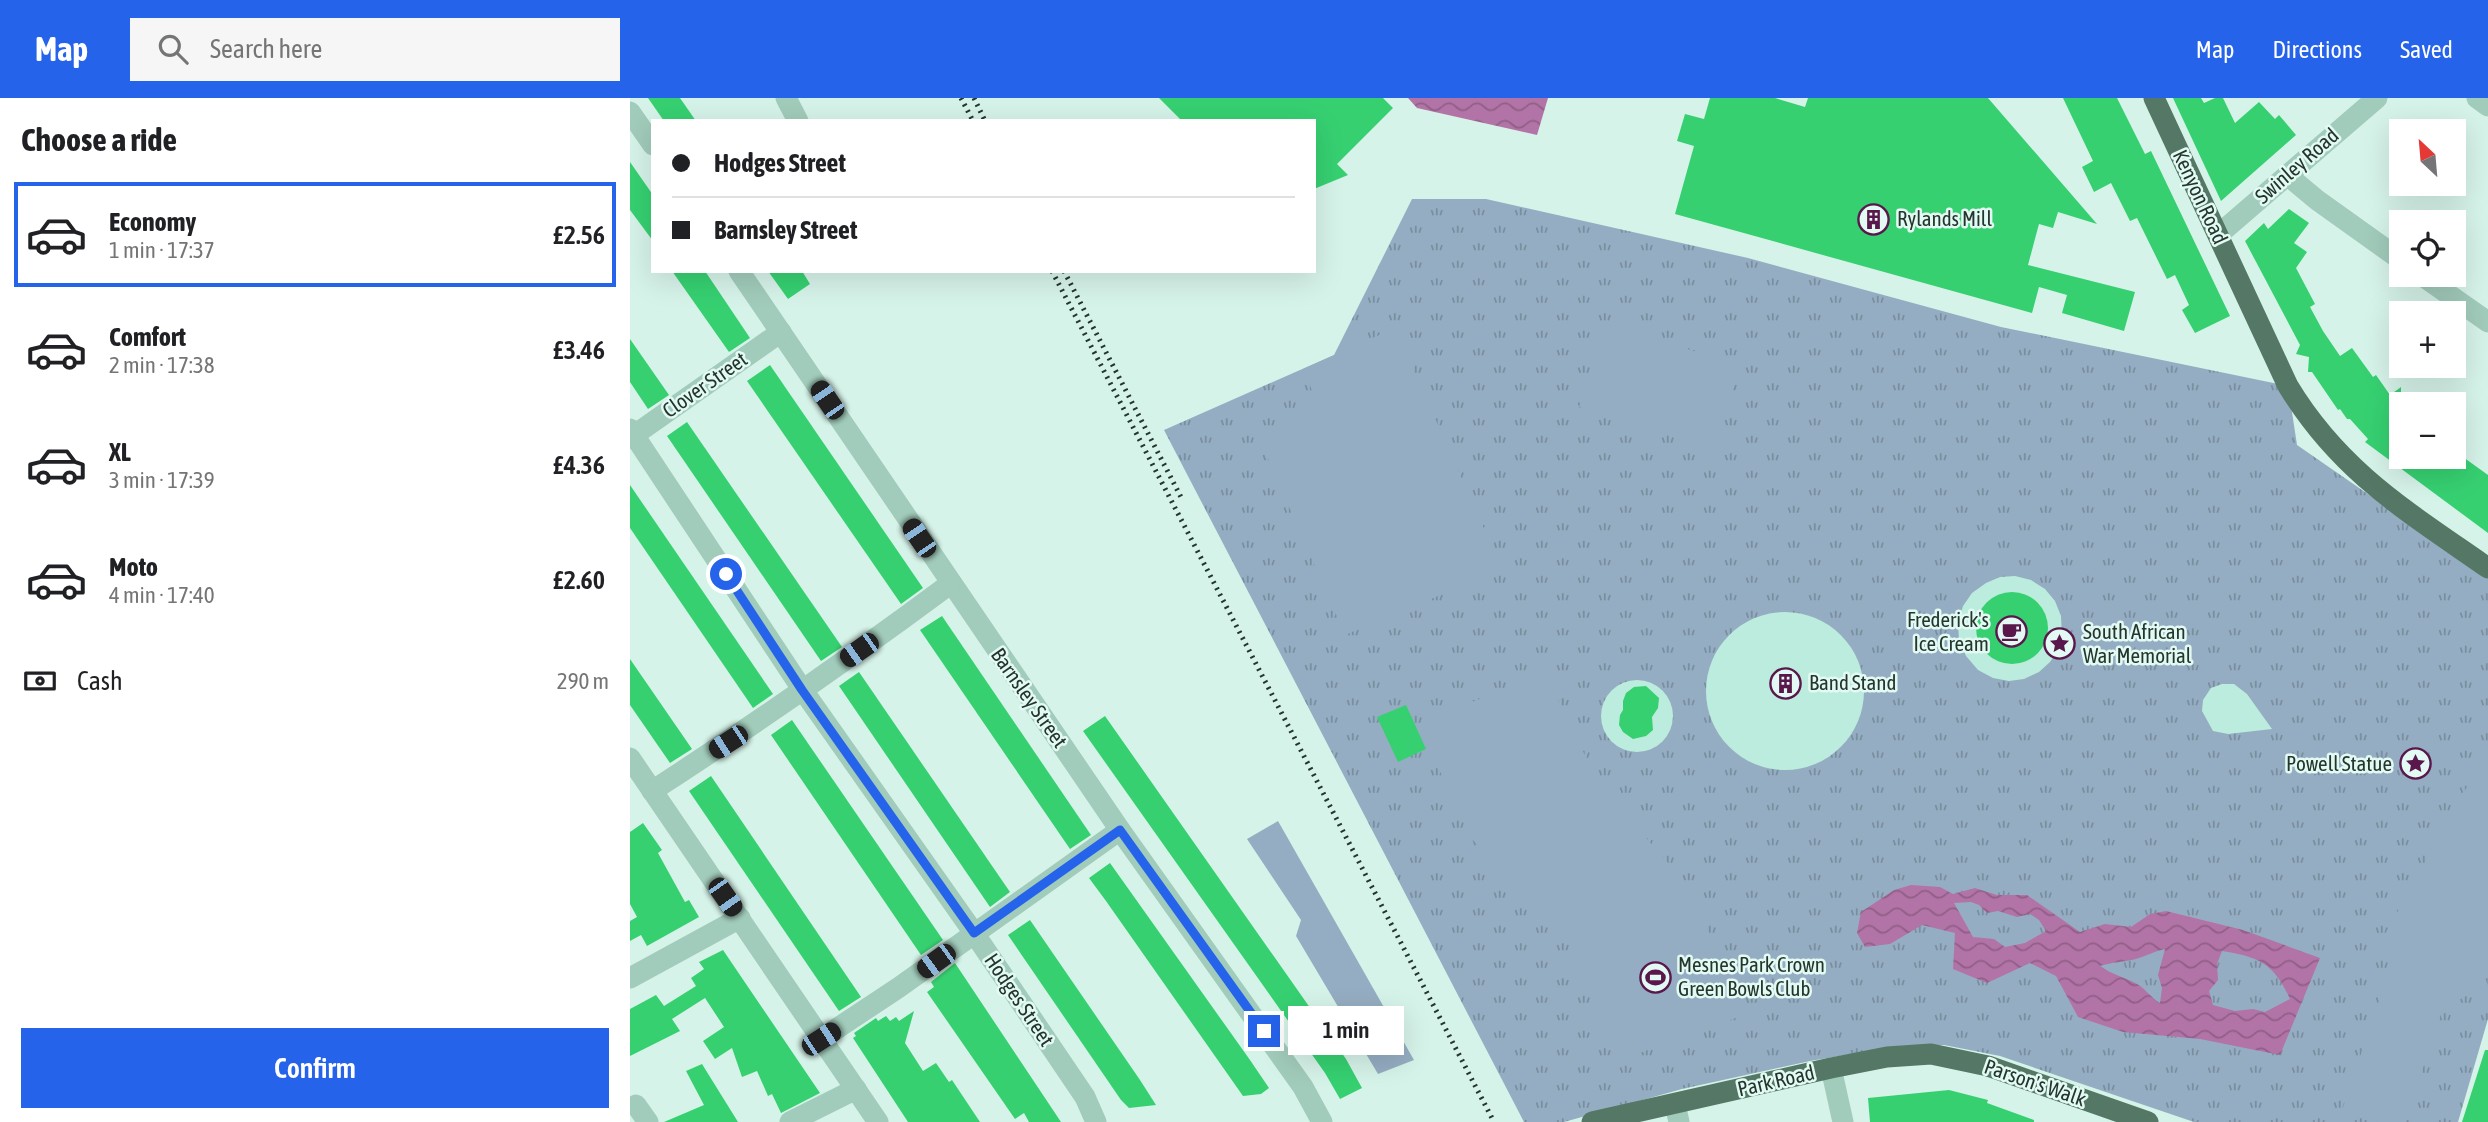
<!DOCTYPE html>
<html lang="en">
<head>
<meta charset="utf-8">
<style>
	body { margin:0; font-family:"Asap Condensed",sans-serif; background:#f6f6f6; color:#202124; height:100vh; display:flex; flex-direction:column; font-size:26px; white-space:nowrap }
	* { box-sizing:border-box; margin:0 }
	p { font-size:23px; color:#757577 }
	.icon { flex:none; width:38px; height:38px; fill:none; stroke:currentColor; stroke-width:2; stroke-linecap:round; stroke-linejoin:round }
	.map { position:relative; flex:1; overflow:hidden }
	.drawer { display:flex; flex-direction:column; background:#fff; width:630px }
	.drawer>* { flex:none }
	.guide { position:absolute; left:21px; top:21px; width:665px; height:154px; border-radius:0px; box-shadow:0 7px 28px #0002; display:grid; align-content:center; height:154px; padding:0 21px; background:#fff }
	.needle { width:46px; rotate:334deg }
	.tools { position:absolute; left:1759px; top:21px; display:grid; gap:14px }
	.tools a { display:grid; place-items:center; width:77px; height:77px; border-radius:0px; background:#fff; box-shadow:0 7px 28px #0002; font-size:35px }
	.end { position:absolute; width:32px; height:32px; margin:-16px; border:9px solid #2563eb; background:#fff; box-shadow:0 0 0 4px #fff }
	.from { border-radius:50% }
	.bubble { position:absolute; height:49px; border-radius:0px; background:#fff; box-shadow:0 7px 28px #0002; font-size:23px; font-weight:600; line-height:49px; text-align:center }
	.car { position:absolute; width:21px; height:42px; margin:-21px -10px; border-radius:9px; box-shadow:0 0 5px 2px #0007; background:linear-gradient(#222 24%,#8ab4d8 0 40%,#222 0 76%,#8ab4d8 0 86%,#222 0) }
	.guide b { display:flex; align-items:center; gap:24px; height:66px; font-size:26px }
	.guide b+b { border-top:2px solid #e0e0e0 }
	.guide i { width:18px; height:18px; background:#202124 }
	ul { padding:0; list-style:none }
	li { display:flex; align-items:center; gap:21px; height:105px; margin:0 14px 10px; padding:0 7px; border:4px solid transparent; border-radius:0px }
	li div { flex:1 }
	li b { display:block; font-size:26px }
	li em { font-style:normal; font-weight:600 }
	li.current { border-color:#2563eb }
	li>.icon { width:63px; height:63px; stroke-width:1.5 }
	h2 { padding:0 21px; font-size:32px; line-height:84px }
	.pay { display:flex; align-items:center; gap:18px; height:77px; padding:0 21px; font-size:26px }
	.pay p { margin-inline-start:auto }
	.button { display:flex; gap:14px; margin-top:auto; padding:14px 21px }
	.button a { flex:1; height:80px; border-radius:0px; background:#2563eb; color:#fff; font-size:28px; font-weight:600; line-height:80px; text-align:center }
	header { display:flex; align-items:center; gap:42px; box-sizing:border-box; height:98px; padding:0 35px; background:#2563eb; color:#fff }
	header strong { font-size:33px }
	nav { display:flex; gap:38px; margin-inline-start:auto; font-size:24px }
	.search { width:490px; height:63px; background:#f6f6f6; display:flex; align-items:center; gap:18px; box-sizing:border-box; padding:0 24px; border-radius:0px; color:#757577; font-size:26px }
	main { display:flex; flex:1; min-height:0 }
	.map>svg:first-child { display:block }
	.park { fill:url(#park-tufts) }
	.garden { fill:#95adc2 }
	.plaza { fill:#bbecdd }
	.water { fill:url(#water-waves); fill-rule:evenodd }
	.building { fill:#36d071 }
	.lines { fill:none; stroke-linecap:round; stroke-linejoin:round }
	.minor { stroke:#a1cbba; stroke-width:21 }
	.major { stroke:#547865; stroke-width:21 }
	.rail { stroke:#24352c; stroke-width:5; stroke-dasharray:2 5; stroke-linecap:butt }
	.route { stroke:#2563eb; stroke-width:9 }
	.labels { text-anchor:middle; stroke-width:5; stroke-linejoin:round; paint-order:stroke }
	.street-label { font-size:21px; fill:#24352c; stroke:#e2faf3 }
	.poi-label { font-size:21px; fill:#24352c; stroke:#e2faf3; text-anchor:start }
</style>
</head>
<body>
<header>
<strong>Map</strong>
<div class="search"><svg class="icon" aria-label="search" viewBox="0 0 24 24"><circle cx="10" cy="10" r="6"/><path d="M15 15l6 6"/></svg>Search here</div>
<nav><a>Map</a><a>Directions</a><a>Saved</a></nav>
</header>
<main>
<section class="drawer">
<h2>Choose a ride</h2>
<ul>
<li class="current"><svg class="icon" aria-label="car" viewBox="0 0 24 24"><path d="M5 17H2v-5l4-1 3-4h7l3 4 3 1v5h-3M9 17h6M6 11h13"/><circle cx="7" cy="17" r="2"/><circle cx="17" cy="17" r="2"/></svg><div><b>Economy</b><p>1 min · 17:37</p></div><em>£2.56</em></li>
<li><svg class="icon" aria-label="car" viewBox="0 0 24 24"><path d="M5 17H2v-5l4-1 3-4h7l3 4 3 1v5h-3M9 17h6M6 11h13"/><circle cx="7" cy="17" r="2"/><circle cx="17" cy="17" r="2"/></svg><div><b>Comfort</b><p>2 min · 17:38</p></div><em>£3.46</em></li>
<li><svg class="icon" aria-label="car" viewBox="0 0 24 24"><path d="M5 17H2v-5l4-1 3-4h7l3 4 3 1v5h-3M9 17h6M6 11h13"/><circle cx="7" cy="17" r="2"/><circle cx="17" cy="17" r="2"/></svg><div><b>XL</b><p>3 min · 17:39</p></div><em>£4.36</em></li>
<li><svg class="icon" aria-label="car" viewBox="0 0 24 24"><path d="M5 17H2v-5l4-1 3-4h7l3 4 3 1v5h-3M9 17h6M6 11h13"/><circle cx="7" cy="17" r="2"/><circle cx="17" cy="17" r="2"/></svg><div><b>Moto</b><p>4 min · 17:40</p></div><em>£2.60</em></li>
</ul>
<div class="pay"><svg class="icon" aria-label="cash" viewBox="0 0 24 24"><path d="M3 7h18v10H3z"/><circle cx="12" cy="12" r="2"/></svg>Cash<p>290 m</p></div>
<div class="button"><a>Confirm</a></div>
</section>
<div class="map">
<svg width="1858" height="1024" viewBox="0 0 1858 1024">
	<defs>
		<pattern id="park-tufts" width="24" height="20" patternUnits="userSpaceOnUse" patternTransform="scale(1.75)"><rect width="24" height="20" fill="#95adc2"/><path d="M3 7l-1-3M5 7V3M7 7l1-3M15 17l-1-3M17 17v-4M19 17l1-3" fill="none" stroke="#798e9e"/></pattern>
		<pattern id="water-waves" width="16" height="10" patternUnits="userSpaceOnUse" patternTransform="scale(1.75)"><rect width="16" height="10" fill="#b273a6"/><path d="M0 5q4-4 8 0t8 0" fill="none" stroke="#915f87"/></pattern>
	</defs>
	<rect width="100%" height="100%" fill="#d6f3e9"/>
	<polygon class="park" points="782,101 856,101 1118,160 1371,229 1658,288 1667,347 1858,479 1858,921 1828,1024 1564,1024 1370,958 1314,947 1269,948 1180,963 1052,991 934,1024 894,1024 534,332 704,257"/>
	<g class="garden">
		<polygon points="975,226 1110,267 1085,351 949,309"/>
		<polygon points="765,230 872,471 715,537 629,340 691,314 673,271"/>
		<polygon points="914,573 969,686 1060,790 1114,917 985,964 937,841 840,739 789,627"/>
		<polygon points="1858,651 1858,877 1853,876 1858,887 1813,910 1775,1024 1747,1024 1712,1012 1760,870 1761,851 1749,847"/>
		<polygon points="648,723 784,962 748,976 666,838 671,822 617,741"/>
	</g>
	<g class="plaza">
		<polygon points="1385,478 1401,482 1415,491 1425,503 1431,518 1432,540 1437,546 1435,551 1428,552 1420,564 1409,574 1394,581 1379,583 1363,580 1348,572 1336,558 1329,542 1328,525 1333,508 1342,495 1356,485 1370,479"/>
		<circle cx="1155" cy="593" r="79"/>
		<circle cx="1007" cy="618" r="36"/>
		<polygon points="1592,586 1604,586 1617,596 1642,631 1598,636 1583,633 1572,613 1573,602 1581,590"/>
	</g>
	<g class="water">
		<polygon points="778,0 918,0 907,37 787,10"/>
		<path d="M1281 787 1310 789 1323 796 1345 790 1367 797H1397L1450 834 1475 826 1501 829 1520 816 1536 813 1613 832 1690 860 1650 957 1570 941 1493 934 1448 919 1426 878 1400 865 1357 885 1323 871 1325 835 1292 827 1260 846 1235 849 1227 835 1231 814 1264 792ZM1341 804 1349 807 1357 815 1368 813 1387 819 1400 816 1409 822 1416 833 1395 845 1375 849 1364 841 1343 839 1324 805ZM1535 851 1528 877 1532 890 1530 905C1521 900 1515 890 1507 886 1494 879 1483 877 1470 868 1482 864 1494 864 1506 861 1516 858 1525 853 1535 851ZM1592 853C1630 859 1644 866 1660 901L1635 914 1623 911 1605 913 1583 907 1579 893 1588 882 1587 866Z"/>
	</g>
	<g class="building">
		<polygon points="18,0 50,0 66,23 34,23"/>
		<polygon points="529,0 753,0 763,10 707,66 718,77 684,91 684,23 552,23"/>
		<polygon points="1080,0 1145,0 1175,9 1178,0 1358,0 1467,126 1428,114 1423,130 1409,126 1398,167 1505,194 1494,233 1432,215 1437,197 1409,189 1402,215 1045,116 1064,48 1047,43 1055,16 1074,21"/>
		<polygon points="1433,0 1487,0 1515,56 1521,53 1600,218 1565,235 1552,212 1559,207 1545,177 1537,181 1507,120 1500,123 1481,85 1464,94 1452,69 1463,63"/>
		<polygon points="1543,0 1571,0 1574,5 1585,0 1593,0 1605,25 1629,4 1645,21 1649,17 1666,37 1591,103"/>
		<polygon points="0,64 23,97 23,143 0,112"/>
		<polygon points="1659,111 1679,125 1664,145 1677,154 1666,170 1685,206 1680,209 1693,233 1710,258 1722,250 1743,279 1746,277 1760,297 1771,289 1771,359 1833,359 1858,377 1858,435 1735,344 1738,341 1720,321 1717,321 1710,311 1708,312 1682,274 1678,274 1679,259 1666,256 1670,247 1615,143 1634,125 1638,131"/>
		<polygon points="42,173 75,173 120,240 99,254"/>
		<polygon points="138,173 172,173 180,186 158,201"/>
		<polygon points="0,241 39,297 18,311 0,284"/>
		<polygon points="140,267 293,490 271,506 117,283"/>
		<polygon points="57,324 212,549 191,563 37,338"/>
		<polygon points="0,387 143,596 123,610 0,430"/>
		<circle cx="1382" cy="530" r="36"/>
		<polygon points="312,518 461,737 440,751 290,532"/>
		<polygon points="0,561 62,651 40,665 0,607"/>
		<circle cx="1156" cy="585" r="14"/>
		<polygon points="229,574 380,794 360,809 209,588"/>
		<polygon points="1016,588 1029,600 1028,610 1022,619 1023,632 1016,638 1003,641 993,634 989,627 990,617 993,612 993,603 996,595 1004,589"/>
		<polygon points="776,607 796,651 768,664 747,619"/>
		<polygon points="475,618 716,961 732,990 710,1001 695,975 453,633"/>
		<polygon points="162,622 313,842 291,857 141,637"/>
		<polygon points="81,678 231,899 209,913 59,693"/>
		<polygon points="13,725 32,752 28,755 55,804 59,802 69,819 17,848 11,837 0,843 0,823 7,819 0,806 0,734"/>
		<polygon points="480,765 620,962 639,990 631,996 613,998 476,803 459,780"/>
		<polygon points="400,822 510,982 526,1007 499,1010 491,1002 378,837"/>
		<polygon points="93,852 190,995 151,1015 142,996 138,998 127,973 112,979 102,950 85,961 73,943 94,929 75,900 42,921 50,933 0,958 0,911 26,897 34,908 66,888 61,880 74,871 69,864"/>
		<polygon points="325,865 431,1024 399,1024 394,1015 385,1021 297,894 304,889 301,884"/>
		<polygon points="284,913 275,945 293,973 306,965 319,984 322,982 350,1024 278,1024 223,940 226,938 224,935 246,920 248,923 256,918 260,923 266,919 269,923"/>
		<polygon points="1855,952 1858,952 1858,1024 1832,1024"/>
		<polygon points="72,966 108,1024 34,1024 74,1007 56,973"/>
		<polygon points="1319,992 1358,1002 1357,1005 1404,1022 1404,1024 1240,1024 1238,1000"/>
	</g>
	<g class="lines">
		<g class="minor">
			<polyline points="156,0 168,23"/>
			<polyline points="1847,0 1858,8"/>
			<polyline points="0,14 23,47"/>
			<polyline points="1657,77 1687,102 1771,162"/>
			<polyline points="1588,137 1747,0"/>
			<polyline points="109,173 490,732 673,989 692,1024"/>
			<polyline points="1791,177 1858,224"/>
			<polyline points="0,331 172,591 344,835 455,999 466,1024"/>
			<polyline points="0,340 151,234"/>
			<polyline points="0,660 248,1024"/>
			<path d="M22 693C124 627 223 558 320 486"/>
			<polyline points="0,880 110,820"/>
			<polyline points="191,941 268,890 490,732"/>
			<polyline points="1201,970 1213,1024"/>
			<polyline points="1045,1006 1049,1024"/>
			<polyline points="6,1007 18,1024"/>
			<polyline points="160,1024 226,991"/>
		</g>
		<g class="major">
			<path d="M1524 0 1658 288C1710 374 1778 414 1858 470"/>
			<polyline points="962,1024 1201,970 1257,959 1301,956 1358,968 1518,1024"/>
		</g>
		<g class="rail">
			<polyline points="331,0 343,23"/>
			<polyline points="344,0 355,23"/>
			<polyline points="422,173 864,1024"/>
			<polyline points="434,173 553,403"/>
		</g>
	</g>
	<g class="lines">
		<polyline class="route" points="96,476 172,592 344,835 490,732 634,933"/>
	</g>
	<defs>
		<symbol id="building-ring" viewBox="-11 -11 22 22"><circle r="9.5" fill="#e2faf3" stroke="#59174b" stroke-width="1.5"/><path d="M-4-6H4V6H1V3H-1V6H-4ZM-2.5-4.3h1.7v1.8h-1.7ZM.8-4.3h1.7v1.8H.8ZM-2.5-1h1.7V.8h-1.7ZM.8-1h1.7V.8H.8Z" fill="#59174b"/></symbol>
		<symbol id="cafe-ring" viewBox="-11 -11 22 22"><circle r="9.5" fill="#e2faf3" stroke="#59174b" stroke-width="1.5"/><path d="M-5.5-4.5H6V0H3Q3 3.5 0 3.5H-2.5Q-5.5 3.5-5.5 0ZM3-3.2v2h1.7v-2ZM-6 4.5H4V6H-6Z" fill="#59174b"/></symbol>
		<symbol id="sight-ring" viewBox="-11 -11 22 22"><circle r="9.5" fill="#e2faf3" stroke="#59174b" stroke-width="1.5"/><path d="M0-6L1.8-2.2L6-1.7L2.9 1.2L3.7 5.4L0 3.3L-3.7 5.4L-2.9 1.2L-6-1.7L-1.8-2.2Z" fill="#59174b"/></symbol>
		<symbol id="stadium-ring" viewBox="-11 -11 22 22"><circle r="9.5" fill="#e2faf3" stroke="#59174b" stroke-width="1.5"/><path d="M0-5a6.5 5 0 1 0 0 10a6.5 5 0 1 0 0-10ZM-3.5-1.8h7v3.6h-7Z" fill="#59174b"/></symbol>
	</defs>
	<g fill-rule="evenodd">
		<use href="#building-ring" x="1226" y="104" width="35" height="35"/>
		<use href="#cafe-ring" x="1364" y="516" width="35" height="35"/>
		<use href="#sight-ring" x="1412" y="528" width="35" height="35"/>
		<use href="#building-ring" x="1138" y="568" width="35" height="35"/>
		<use href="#sight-ring" x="1768" y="648" width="35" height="35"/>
		<use href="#stadium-ring" x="1008" y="862" width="35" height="35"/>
	</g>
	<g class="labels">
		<g class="street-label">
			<text transform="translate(1667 68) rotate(-41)" y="7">Swinley Road</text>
			<text transform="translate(1570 99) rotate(65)" y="7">Kenyon Road</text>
			<text transform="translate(75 287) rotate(-35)" y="7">Clover Street</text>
			<text transform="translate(399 600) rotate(55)" y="7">Barnsley Street</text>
			<text transform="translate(389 902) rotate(56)" y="7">Hodges Street</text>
			<text transform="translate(1146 983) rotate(-13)" y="7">Park Road</text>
			<text transform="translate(1405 985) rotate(19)" y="7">Parson's Walk</text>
		</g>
		<g class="poi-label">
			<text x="1267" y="128">Rylands Mill</text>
			<text x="1359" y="529" text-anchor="end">Frederick's<tspan x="1359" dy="24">Ice Cream</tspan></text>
			<text x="1453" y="541">South African<tspan x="1453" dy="24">War Memorial</tspan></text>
			<text x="1179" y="592">Band Stand</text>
			<text x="1762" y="673" text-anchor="end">Powell Statue</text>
			<text x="1048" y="874">Mesnes Park Crown<tspan x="1048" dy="24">Green Bowls Club</tspan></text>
		</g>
	</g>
</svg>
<div class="tools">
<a><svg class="needle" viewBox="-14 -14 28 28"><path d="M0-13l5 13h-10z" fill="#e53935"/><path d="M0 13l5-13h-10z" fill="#757577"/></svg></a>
<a><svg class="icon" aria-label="locate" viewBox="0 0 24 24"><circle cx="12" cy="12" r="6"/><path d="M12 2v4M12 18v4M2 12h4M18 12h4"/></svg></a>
<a>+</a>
<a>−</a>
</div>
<i class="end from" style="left:96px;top:476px"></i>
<i class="end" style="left:634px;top:933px"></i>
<div class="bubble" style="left:658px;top:908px;width:116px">1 min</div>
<i class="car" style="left:197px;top:302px;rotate:326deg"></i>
<i class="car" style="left:289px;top:440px;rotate:326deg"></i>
<i class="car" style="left:229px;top:552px;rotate:235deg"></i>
<i class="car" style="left:98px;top:644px;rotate:237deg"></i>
<i class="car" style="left:95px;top:799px;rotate:145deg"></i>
<i class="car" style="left:306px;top:863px;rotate:234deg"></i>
<i class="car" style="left:191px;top:941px;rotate:57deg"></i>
<div class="guide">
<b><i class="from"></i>Hodges Street</b>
<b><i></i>Barnsley Street</b>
</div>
</div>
</main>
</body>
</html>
